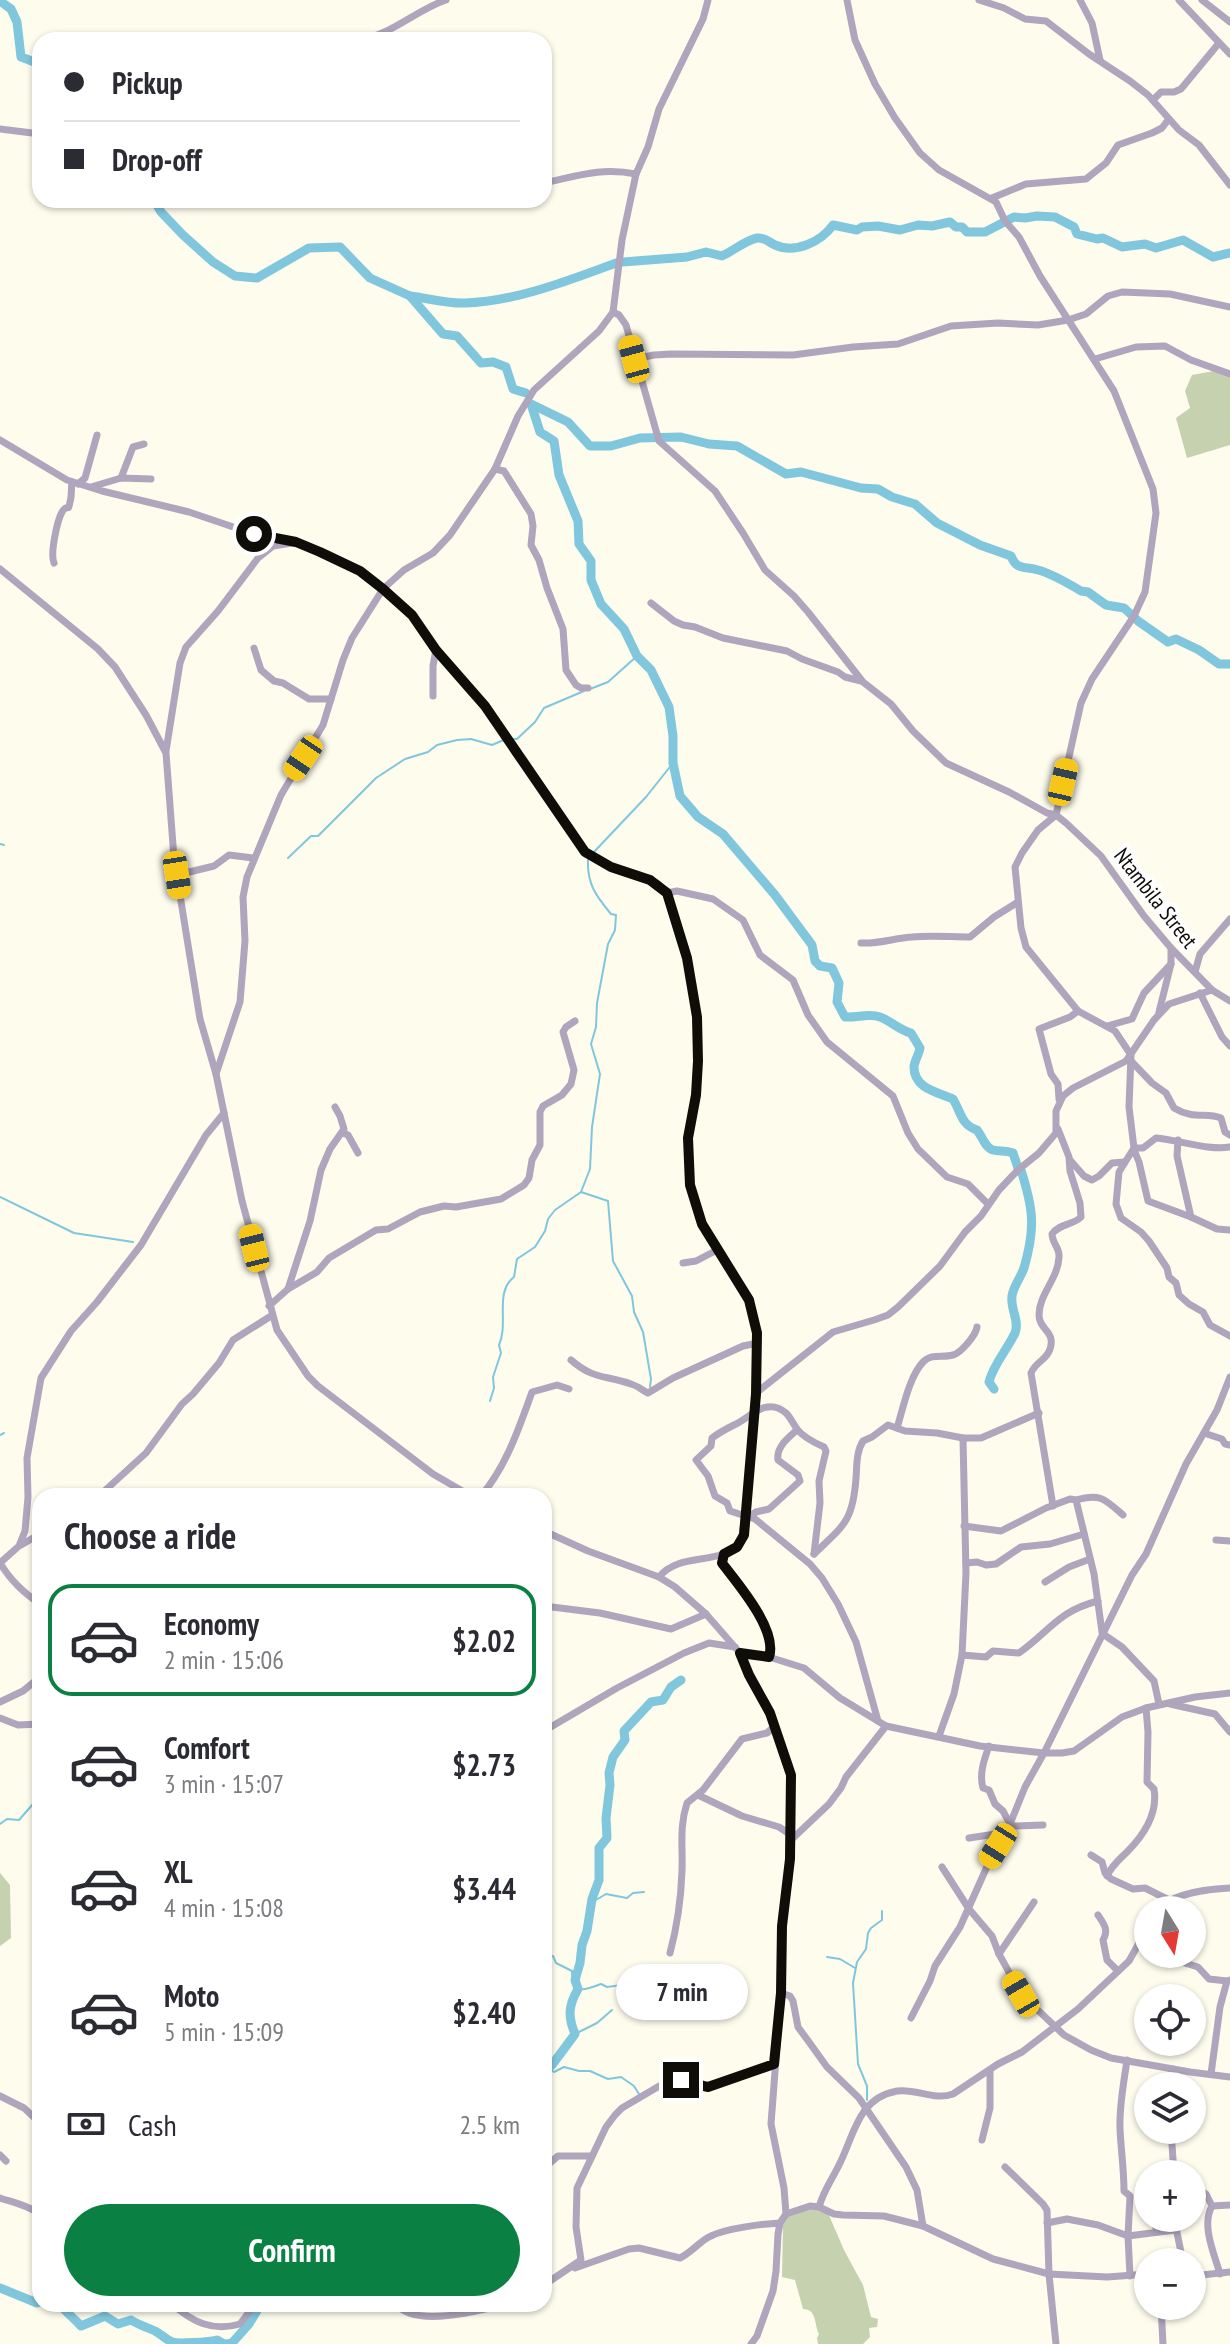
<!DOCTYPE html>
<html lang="en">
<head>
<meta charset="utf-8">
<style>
	body { margin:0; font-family:"PT Sans Narrow",sans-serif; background:#f7f7f7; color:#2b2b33; height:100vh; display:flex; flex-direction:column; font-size:30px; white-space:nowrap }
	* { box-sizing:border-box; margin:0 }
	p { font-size:26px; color:#7c7c81 }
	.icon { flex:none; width:44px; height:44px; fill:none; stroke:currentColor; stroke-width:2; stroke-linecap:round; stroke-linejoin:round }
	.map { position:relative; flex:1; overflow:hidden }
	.panel { position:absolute; left:32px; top:1488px; width:520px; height:824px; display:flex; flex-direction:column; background:#fff; border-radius:24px; box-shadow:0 2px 6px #0004 }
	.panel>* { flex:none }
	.banner { position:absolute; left:32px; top:32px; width:520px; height:176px; border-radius:24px; box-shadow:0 2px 6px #0004; display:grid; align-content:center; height:176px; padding:0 32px; background:#fff }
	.needle { width:52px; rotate:169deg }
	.fabs { position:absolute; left:1134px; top:1896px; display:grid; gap:16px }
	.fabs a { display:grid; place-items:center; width:72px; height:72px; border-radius:50%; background:#fff; box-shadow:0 2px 6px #0004; font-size:40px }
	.end { position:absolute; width:36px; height:36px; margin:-18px; border:10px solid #0e0d08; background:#fff; box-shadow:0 0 0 4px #fff }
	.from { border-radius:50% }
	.bubble { position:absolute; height:56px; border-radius:28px; background:#fff; box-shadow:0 2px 6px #0004; font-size:26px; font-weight:700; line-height:56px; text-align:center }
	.car { position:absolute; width:24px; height:48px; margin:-24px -12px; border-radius:10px; box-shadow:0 0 6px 2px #0007; background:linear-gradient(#f5c518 24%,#345 0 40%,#f5c518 0 76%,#345 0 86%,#f5c518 0) }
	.banner b { display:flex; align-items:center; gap:28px; height:76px; font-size:30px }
	.banner b+b { border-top:2px solid #e1e1e2 }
	.banner i { width:20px; height:20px; background:#2b2b33 }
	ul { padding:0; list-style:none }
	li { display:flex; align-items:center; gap:24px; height:112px; margin:0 16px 12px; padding:0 16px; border:4px solid transparent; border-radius:24px }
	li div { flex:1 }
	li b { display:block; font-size:30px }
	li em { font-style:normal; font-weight:700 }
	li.selected { border-color:#0b8043 }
	li>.icon { width:72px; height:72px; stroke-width:1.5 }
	h2 { padding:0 32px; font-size:36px; line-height:96px }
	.pay { display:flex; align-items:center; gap:20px; height:88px; padding:0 32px; font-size:30px }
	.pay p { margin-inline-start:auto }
	.cta { display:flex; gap:16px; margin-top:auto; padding:16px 32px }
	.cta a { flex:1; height:92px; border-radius:48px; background:#0b8043; color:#fff; font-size:32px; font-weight:700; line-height:92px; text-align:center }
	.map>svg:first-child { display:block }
	.green { fill:#c6d1b0 }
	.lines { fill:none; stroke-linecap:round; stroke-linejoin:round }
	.stream { stroke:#80c6dd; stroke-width:2 }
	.river { stroke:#80c6dd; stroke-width:9 }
	.minor { stroke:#afa5bc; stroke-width:7 }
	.route { stroke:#0e0d08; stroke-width:10 }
	.labels { text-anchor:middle; stroke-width:8; stroke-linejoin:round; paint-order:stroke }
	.street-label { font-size:22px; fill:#0e0d08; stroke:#fff }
</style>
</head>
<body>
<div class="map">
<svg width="1230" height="2344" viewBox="0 0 1230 2344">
	<rect width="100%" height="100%" fill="#fefced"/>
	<g class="green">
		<polygon points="1219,370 1230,377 1230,445 1187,458 1176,418 1190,408 1185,391 1192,375"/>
		<polygon points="0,1873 10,1885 11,1938 0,1946"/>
		<path d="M816 2209 828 2213 844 2250 863 2285 871 2317 878 2319 877 2327 869 2328 870 2337 863 2344H818L817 2338 819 2334C814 2324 817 2309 803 2309L795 2280 782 2277 783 2226 786 2216 800 2210Z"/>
	</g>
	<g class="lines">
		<g class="stream">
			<polyline points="590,689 608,682 637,656"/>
			<polyline points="513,739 517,739 535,722 544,708 584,691"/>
			<polyline points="0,844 4,845"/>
			<polyline points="593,853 646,797 673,763"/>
			<polyline points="288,858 311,836 318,836 376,778 405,759 428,752 437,745 457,740 471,739 492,745 506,739"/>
			<polyline points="581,1192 608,1201 613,1261 632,1296 634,1312 643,1332 651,1379 650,1387"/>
			<polyline points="0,1197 74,1233 133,1242"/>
			<path d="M490 1401 494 1388 493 1377 501 1353 499 1345C509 1323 494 1292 514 1277L517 1259 535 1247 545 1231 548 1219 555 1210 581 1192 590 1169 592 1127 600 1074 591 1044 596 1027 597 1003 608 944 615 930 616 915 611 914C596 896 587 884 588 860"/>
			<polyline points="0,1435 4,1433"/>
			<polyline points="0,1824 7,1819 19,1820 40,1796"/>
			<polyline points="592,1899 596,1900 606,1894 627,1898 633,1893 644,1892"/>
			<path d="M553 1956 556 1963 572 1971C572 1995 583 1991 601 1984L607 1987 622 1985"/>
			<polyline points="827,1957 840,1959 855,1968"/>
			<polyline points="575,2034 597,2023 612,2010"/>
			<polyline points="552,2065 551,2070 554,2072 564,2067 579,2071 590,2071 608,2079 621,2077 634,2086 639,2094"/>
			<polyline points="867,2100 867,2086 858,2064 853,1983 857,1962 866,1949 868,1933 871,1928 882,1920 882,1911"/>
			<polyline points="232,2343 234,2344"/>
		</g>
		<g class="river">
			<polyline points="0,1 11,9 17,22 21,57 40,64"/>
			<polyline points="154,200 161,212 183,235 213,262 235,276 257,278 309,248 340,247 370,278 410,296 443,334 457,336 481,363 493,362 506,367 513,389 526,393"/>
			<path d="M623 262 687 257 706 252 722 256C733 251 746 240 757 238 765 237 768 242 775 245 795 254 821 242 833 225L857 230 862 227 878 226 900 230 918 225 932 226 950 222 956 227H962L967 232H985L1014 217 1025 218 1037 216 1055 217 1074 227 1077 234 1097 239 1103 238 1122 247 1145 244 1156 248 1183 240 1213 257 1230 253"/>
			<path d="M410 296C427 298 447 304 465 303 514 302 570 280 616 263"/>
			<path d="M531 404 540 432 554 441 559 475 578 521 579 544 591 561V580L601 604 624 629 637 656 651 670 669 707 673 736V763L680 796 698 817 723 834 775 895 812 945 815 961 820 966 832 968 839 983 837 1002 845 1017C857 1018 869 1013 880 1017 891 1021 899 1030 911 1033L920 1048C919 1054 914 1062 914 1067 914 1089 938 1092 953 1099 961 1112 961 1125 977 1130 982 1136 985 1148 993 1150 1000 1152 1005 1150 1013 1153L1018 1168"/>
			<path d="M531 404 568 422 590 446H611L640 438 681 437 709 444 737 446 786 474 801 472 861 488 878 489 892 497 915 504 937 523 980 545 1011 556C1017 571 1025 566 1038 570 1050 573 1071 585 1081 591L1088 592 1106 605 1124 608 1138 621 1168 642 1176 639 1199 650 1219 664H1230"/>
			<path d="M994 1389 989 1382C993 1365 1007 1350 1015 1333 1020 1321 1010 1309 1012 1296 1013 1287 1021 1277 1024 1268 1036 1227 1033 1208 1021 1170"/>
			<path d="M544 2071 552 2065 575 2034C568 2017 568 2006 578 1989L575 1980 580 1963 582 1945 587 1931 592 1899 599 1880V1848L607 1838 606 1818 610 1785 609 1773 613 1757 625 1740 624 1731 651 1702 663 1700 671 1687 681 1680"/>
			<polyline points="0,2288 37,2303 40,2302"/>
			<path d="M60 2304C66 2313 73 2317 81 2326L105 2316 118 2324 131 2320C139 2325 146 2327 155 2331 161 2334 165 2339 172 2342 178 2344 209 2342 217 2340L224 2344"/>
			<polyline points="227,2344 232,2343 249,2324 261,2304"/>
		</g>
		<g class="minor">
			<polyline points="847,0 855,40 875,84 895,118 920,153 939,170 996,202 1005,221 1019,237 1040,276 1114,391 1153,489 1156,513 1145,592 1134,616 1092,679 1081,703 1056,815 1038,830 1022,853 1015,867 1021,928 1026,947 1078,1011 1115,1031 1131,1055 1129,1107 1134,1148 1119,1172 1116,1204 1121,1218 1141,1232 1149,1241 1167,1268 1169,1277 1176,1283 1179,1295 1189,1304 1203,1312 1210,1325 1230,1336"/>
			<polyline points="979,0 1004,8 1025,19 1046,21 1089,54 1130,81 1148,95 1179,130 1199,145 1230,185"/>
			<polyline points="1080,0 1092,23 1100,60"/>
			<polyline points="1179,0 1230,54"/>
			<polyline points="1202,0 1230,22"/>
			<path d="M359 40C392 35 416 10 446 0"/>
			<polyline points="1153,100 1161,92 1174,92 1181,89 1219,43"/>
			<polyline points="0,129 40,134"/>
			<path d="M544 183C577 176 601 167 636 174"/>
			<polyline points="992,198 1026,184 1086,179 1106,163 1118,145 1152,133 1162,128 1168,120"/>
			<polyline points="613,312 619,315 626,325 659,441 715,491 743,533 765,570 794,596 808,612 863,682 891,704 913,731 946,763 1009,792 1047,813 1056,815 1066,823 1101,856 1144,916 1171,948 1212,990 1230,1001"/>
			<polyline points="634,359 654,355 671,354 793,355 853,347 898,344 951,326 998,323 1038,325 1068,320 1086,314 1108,296 1122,292 1170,294 1230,307"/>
			<polyline points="1095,359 1136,347 1165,346 1191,360 1230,374"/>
			<path d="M0 440 67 480 102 491 189 512 254 534 296 542 360 571 412 615 436 650 485 706 585 852 611 867 642 877 658 884 667 893 687 958 697 1017 698 1061 696 1095 688 1138 690 1185 702 1224 749 1300 757 1333 756 1394 747 1500 741 1542C720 1567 680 1551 659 1577"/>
			<polyline points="495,469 504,471 531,514 533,526 531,545 539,560 547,588 563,629 566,670 576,685 581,688 588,688"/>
			<polyline points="121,478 133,447 144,444"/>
			<polyline points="78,484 85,478 97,435"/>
			<polyline points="91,487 121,478 151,479"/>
			<path d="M54 563C50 554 57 521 62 512 68 502 68 514 70 502 72 496 71 488 72 482"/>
			<polyline points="0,569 98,649 115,667 146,715 166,753 174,858 200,1019 216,1074 242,1201 277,1330 308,1376 318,1386 433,1474 471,1496"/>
			<polyline points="651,603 674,621 683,625 695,627 723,638 787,651 802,659 838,672 845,677 861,681"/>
			<polyline points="254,648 261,670 274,681 283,683 309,699 331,699"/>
			<polyline points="433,696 433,666 436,650"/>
			<polyline points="166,751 180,663 186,647 218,611 258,558 273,546 292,543"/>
			<polyline points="177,875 214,866 229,855 253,858"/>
			<polyline points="667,893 677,891 713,899 743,920 760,955 793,980 808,1015 827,1042 893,1096 908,1133 918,1149 947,1177 968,1184 988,1204"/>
			<path d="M861 943C879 944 895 938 912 937 932 935 951 937 970 937L994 917 1018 902"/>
			<polyline points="1195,972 1200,954 1230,919"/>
			<polyline points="1200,993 1222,1037 1230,1046"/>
			<polyline points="1159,1012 1171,964 1171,948"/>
			<polyline points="1107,1026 1132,1019 1144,993 1171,964"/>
			<path d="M1132 1062 1152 1083 1166 1093 1174 1108C1194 1120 1206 1112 1221 1118L1225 1132 1230 1135"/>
			<polyline points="216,1074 240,1002 245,941 243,897 247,877 281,795 323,725 343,660 352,638 383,589 404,570 433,553 450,535 495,469 518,416 534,390 599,331 613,312 622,240 636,174 648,147 659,109 703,19 708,0"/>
			<polyline points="1059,1099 1058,1084 1051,1074 1039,1029 1070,1017 1078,1011"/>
			<polyline points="343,1133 348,1135 358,1153"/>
			<polyline points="1178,1140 1177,1156 1191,1217 1217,1229 1230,1230"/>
			<path d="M1134 1148H1143L1156 1138C1179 1140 1209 1151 1230 1147"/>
			<polyline points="1134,1150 1139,1162 1148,1201 1191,1217"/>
			<polyline points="1070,1160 1084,1176 1092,1180 1099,1176 1112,1163 1124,1162"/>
			<polyline points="683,1263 696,1261 717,1250"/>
			<polyline points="288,1289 317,1272 329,1258 376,1230 388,1229 420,1212 444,1206 456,1207 501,1199 524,1185 529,1178 532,1160 540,1145 540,1112 543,1106 562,1095 571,1084 574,1070 563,1032 566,1027 575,1021"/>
			<polyline points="269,1306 288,1289 310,1221 321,1170 330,1149 344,1129 340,1116 335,1107"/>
			<path d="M571 1360C594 1380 606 1375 631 1384 638 1386 642 1390 648 1393L673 1378 743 1346 758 1343"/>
			<polyline points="756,1393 833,1332 874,1320 888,1315 898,1307 940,1266 965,1232 981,1216 999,1190 1018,1170 1039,1153 1056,1133 1056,1111 1063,1096 1073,1088 1126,1061 1154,1020 1169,1004 1212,990"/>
			<path d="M897 1428C903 1409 909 1377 923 1362 932 1353 942 1358 953 1355 961 1353 976 1335 977 1327"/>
			<polyline points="1204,1433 1222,1439 1225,1444 1230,1445"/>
			<polyline points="99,1496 146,1453 182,1404 193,1394 219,1363 233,1340 271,1316"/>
			<path d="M481 1496C506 1467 519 1428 532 1392L557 1385 569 1389"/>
			<path d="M1076 1500C1100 1493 1105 1499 1123 1515"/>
			<path d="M1053 1506 1031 1373C1036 1361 1047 1360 1050 1349 1056 1331 1039 1330 1039 1315 1039 1294 1058 1279 1059 1257 1060 1248 1052 1243 1052 1234 1060 1223 1074 1225 1081 1217L1080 1203 1070 1171 1069 1157 1058 1129"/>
			<path d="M750 1516 756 1512 769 1509 800 1481 798 1475 778 1460C776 1447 788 1438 797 1430"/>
			<polyline points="964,1526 1001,1531 1046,1508 1070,1499 1076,1500 1094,1574 1102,1632"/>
			<polyline points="544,1531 588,1551 659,1577 675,1587 706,1614 740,1653 749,1675 766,1703 789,1765 791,1784 791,1840 789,1878 782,1926 781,1993 771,2124 784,2188 786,2214 780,2223 778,2234 776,2271 773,2291 757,2336 751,2344"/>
			<polyline points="1216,1540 1230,1541"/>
			<polyline points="21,1545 40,1534"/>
			<path d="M724 1554 722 1563C738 1584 778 1631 769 1657"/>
			<path d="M814 1554 820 1503 819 1481 826 1451 824 1447C815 1443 803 1437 797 1429 793 1424 791 1418 786 1413 766 1396 750 1418 734 1425 726 1429 720 1432 712 1438L711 1446 696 1460 708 1476 715 1496 727 1503 730 1511 755 1519 810 1564 822 1578 838 1604 856 1642 878 1721"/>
			<path d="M814 1554C843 1526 853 1522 856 1478 857 1466 856 1452 863 1441L872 1437 888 1425 905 1431 937 1433 963 1438H981L1039 1413"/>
			<polyline points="966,1563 977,1562 986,1565 996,1564 1021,1547 1050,1544 1084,1534"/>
			<polyline points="1045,1582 1069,1567 1090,1559"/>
			<path d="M40 1604C23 1592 11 1581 0 1563L19 1546 25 1531 28 1497 27 1458 41 1378 71 1331 97 1302 141 1245 206 1135 224 1113"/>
			<polyline points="544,1606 600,1613 671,1629 706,1614"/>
			<polyline points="1103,1634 1122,1647 1154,1681 1159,1704"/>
			<polyline points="740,1653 769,1657 804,1668 840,1698 886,1726 980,1746 1044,1753 1062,1753 1074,1751 1122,1717 1146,1708 1195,1697 1230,1693"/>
			<path d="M962 1655 986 1657 993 1651 1019 1653C1050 1631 1058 1611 1098 1601"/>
			<polyline points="0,1702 23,1691 40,1677"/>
			<polyline points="1170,1704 1215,1714 1230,1732"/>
			<polyline points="0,1718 18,1725 40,1724"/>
			<polyline points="544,1731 617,1688 684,1653 709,1643 735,1647"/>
			<polyline points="939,1736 954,1694 962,1655 966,1573 963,1438"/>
			<path d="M989 1746C984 1760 979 1774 983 1788L989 1790 995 1804 1003 1811 1010 1824 1015 1826 1043 1825"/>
			<polyline points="698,1795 742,1816 779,1827 791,1835"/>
			<polyline points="969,1838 1002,1833"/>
			<polyline points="791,1840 829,1804 841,1788 846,1777 886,1726"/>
			<polyline points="1091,1855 1102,1862 1105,1873 1111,1879 1133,1889 1145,1888 1169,1900"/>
			<polyline points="942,1867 969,1909 992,1936 999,1954 1021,1994 1064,2035 1091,2050 1111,2058 1190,2072 1230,2077"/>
			<path d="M1107 1876C1112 1865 1119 1860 1127 1852 1144 1835 1158 1813 1154 1789L1147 1782 1148 1732 1146 1708"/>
			<path d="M1159 1910C1171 1893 1210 1889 1230 1888"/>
			<path d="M1098 1915C1104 1924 1109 1930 1103 1940L1107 1960 1118 1971"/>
			<path d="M670 1953C677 1927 681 1899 682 1871 683 1846 679 1828 687 1803L703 1790 742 1739 767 1733 775 1726"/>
			<polyline points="999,1954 1034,1902"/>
			<polyline points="1185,1963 1198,1967 1209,1979 1227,1981"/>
			<polyline points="781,1993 790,1996 793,2001 798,2027 809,2042 827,2067 859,2098 906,2167 917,2190 923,2226"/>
			<polyline points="911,2018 930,1981 935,1966 960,1927 990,1860 998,1846 1002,1833 1010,1824 1025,1787 1044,1753 1132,1575 1146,1554 1186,1464 1217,1410 1230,1377"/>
			<path d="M1127 2060C1124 2082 1119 2106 1120 2129 1121 2150 1124 2170 1124 2191L1130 2196 1128 2236 1130 2276"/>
			<polyline points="1211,2074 1220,2007 1227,1981 1230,1980"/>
			<polyline points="1171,2086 1172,2069"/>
			<polyline points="0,2096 24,2108 40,2123"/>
			<polyline points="1171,2130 1174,2174"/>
			<polyline points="982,2140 990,2108 990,2070"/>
			<polyline points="0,2155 6,2161"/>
			<polyline points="1005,2167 1043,2204 1047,2210 1049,2274 1056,2344"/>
			<polyline points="544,2168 558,2156 592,2156"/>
			<polyline points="1192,2184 1206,2194 1212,2206"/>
			<path d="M0 2198C15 2203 27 2205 40 2214"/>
			<path d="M819 2207C823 2192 831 2181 838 2167 854 2137 857 2098 897 2091 916 2088 934 2101 953 2094L998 2064 1022 2052 1078 2009 1129 1961 1148 1927"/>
			<polyline points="786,2214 810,2206 819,2207 834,2214 843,2215 884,2216 923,2226 993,2259 1049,2274 1107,2277 1148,2274"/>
			<polyline points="1174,2218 1183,2262"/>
			<polyline points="1047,2223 1067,2219 1098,2225 1128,2236 1175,2230"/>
			<polyline points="1156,2232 1156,2218"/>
			<path d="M575 2268 629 2249 639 2248 680 2258C692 2252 701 2240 711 2236 727 2228 763 2224 780 2223"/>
			<path d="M1220 2274C1214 2253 1201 2225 1212 2206L1230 2205"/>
			<polyline points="1192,2276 1230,2272"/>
			<polyline points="544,2285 581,2260 576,2227 577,2188 606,2127 615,2115 622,2108 661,2085 688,2079 702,2086 708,2087 774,2064"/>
			<path d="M172 2304C192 2322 213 2332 240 2324L255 2304"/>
			<path d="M396 2304C414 2328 480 2311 505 2304"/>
			<polyline points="1161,2306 1163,2344"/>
		</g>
	</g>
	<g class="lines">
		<path class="route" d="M254 534 296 542 320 552 360 571 383 589 412 615 436 650 485 706 585 852 611 867 650 880 667 893 687 958 697 1017 698 1061 696 1095 688 1138 690 1185 702 1224 749 1300 757 1333 756 1394 744 1535 737 1547 724 1554 722 1563C738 1584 778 1630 769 1657L740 1653 749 1675 770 1713 791 1775 790 1859 782 1926 781 1993 774 2064 708 2087C698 2086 693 2078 681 2080"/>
	</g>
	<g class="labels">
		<g class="street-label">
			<text transform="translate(1156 898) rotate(52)" y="8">Ntambila Street</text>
		</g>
	</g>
</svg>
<div class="fabs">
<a><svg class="needle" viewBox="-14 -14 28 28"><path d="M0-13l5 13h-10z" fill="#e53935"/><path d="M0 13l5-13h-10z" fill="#7c7c81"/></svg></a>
<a><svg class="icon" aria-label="locate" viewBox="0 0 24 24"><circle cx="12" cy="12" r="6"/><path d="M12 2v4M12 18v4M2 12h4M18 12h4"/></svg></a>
<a><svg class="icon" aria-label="layers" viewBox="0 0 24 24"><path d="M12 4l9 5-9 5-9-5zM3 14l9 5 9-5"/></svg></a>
<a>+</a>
<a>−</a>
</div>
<i class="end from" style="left:254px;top:534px"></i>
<i class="end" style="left:681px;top:2080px"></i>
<div class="bubble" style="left:616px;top:1964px;width:132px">7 min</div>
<i class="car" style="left:634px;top:359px;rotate:345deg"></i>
<i class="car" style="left:303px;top:758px;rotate:214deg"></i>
<i class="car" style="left:1063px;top:782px;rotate:13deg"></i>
<i class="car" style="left:177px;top:875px;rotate:171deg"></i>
<i class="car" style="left:254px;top:1248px;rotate:346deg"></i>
<i class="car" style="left:998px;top:1846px;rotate:212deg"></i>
<i class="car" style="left:1021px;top:1994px;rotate:330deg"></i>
<div class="banner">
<b><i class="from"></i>Pickup</b>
<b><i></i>Drop-off</b>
</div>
<section class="panel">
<h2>Choose a ride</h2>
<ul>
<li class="selected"><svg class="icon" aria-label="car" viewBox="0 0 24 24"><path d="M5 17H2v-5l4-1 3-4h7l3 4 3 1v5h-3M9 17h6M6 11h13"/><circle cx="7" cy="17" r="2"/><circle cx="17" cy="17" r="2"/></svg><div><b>Economy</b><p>2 min · 15:06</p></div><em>$2.02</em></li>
<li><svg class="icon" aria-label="car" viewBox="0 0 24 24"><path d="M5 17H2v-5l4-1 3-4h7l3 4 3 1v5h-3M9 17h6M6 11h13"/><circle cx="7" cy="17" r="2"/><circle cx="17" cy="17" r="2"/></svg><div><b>Comfort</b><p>3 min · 15:07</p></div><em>$2.73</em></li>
<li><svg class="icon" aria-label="car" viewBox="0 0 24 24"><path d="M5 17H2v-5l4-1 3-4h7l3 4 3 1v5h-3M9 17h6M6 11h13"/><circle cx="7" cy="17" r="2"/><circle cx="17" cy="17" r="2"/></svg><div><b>XL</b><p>4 min · 15:08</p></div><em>$3.44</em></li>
<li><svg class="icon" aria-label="car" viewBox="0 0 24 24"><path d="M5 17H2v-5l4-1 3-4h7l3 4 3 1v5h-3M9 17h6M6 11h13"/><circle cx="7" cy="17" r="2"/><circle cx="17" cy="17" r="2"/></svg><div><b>Moto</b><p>5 min · 15:09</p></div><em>$2.40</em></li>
</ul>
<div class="pay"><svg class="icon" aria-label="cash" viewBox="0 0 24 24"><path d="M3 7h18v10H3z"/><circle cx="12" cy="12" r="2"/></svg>Cash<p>2.5 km</p></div>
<div class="cta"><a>Confirm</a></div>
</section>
</div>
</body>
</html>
